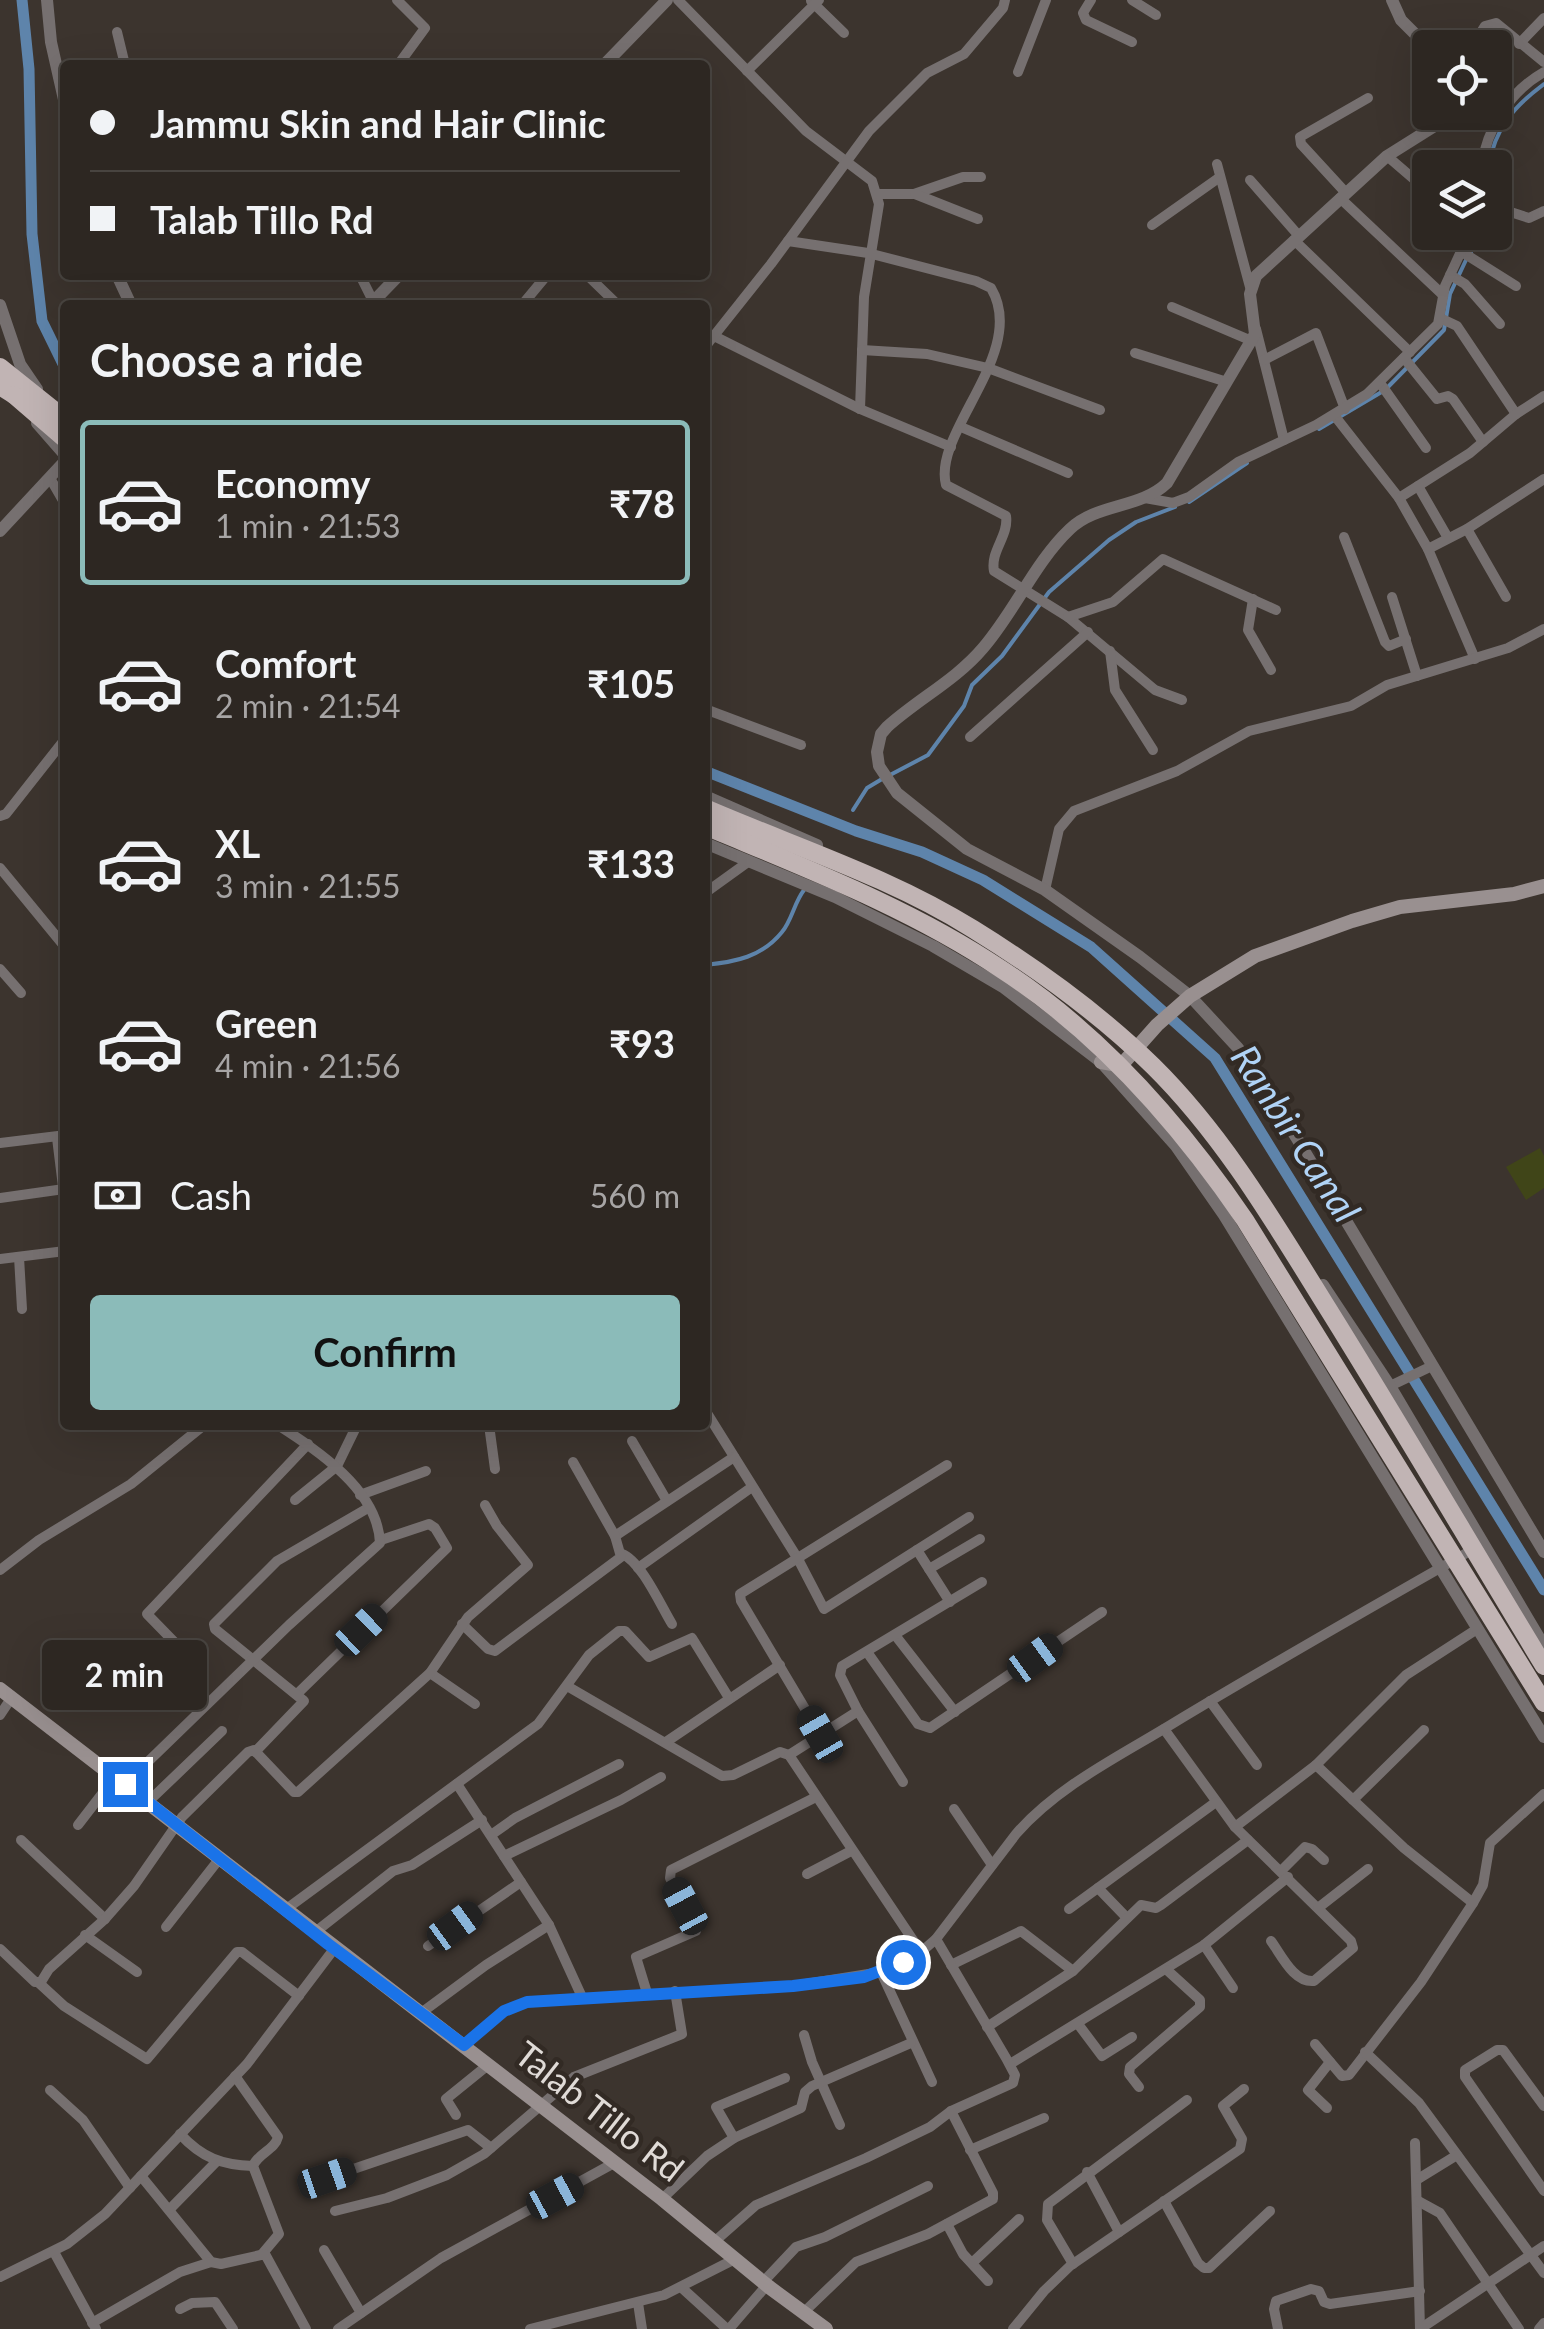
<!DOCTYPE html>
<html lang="en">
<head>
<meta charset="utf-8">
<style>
	body { margin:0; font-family:Lato,sans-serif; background:#39332f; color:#f1f3f6; height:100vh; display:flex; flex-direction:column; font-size:38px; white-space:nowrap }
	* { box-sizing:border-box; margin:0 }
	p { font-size:32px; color:#a7a5a5 }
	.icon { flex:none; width:55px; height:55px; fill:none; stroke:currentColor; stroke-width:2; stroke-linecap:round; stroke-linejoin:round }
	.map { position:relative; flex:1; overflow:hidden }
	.side { position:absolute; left:60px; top:300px; width:650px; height:1130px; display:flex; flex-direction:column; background:#2d2722; border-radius:10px; box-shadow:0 10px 40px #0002,0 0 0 2px #484440 }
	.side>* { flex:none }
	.banner { position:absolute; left:60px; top:60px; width:650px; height:220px; border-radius:10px; box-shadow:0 10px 40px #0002,0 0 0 2px #484440; display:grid; align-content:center; height:220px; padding:0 30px; background:#2d2722 }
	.buttons { position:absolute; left:1412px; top:30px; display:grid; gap:20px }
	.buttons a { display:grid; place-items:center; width:100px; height:100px; border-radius:10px; background:#2d2722; box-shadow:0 10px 40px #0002,0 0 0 2px #484440; font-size:50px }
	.end { position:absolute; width:45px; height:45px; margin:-22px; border:12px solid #1a73e8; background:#fff; box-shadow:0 0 0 5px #fff }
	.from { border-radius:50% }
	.bubble { position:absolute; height:70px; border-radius:10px; background:#2d2722; box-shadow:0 10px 40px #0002,0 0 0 2px #484440; font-size:32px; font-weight:700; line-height:70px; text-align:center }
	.car { position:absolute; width:30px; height:60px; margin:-30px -15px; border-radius:12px; box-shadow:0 0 8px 2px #0007; background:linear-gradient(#222 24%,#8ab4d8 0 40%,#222 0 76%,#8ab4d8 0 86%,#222 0) }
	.banner b { display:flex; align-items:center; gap:35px; height:95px; font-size:38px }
	.banner b+b { border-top:2px solid #484440 }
	.banner i { width:25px; height:25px; background:#f1f3f6 }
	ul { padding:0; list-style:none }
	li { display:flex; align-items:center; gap:30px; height:165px; margin:0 20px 15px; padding:0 10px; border:5px solid transparent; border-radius:10px }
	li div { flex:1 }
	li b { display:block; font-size:38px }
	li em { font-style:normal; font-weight:700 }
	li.active { border-color:#8bbbb9 }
	li>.icon { width:90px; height:90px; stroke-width:1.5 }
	h2 { padding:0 30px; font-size:45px; line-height:120px }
	.pay { display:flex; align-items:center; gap:25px; height:110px; padding:0 30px; font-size:38px }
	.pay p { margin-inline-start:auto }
	.action { display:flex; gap:20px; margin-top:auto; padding:20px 30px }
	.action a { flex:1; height:115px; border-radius:10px; background:#8bbbb9; color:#111; font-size:40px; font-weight:700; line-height:115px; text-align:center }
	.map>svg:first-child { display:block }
	.green { fill:#404518 }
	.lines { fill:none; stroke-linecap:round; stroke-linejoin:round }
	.stream { stroke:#5e84ab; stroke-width:4 }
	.canal { stroke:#5e84ab; stroke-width:11 }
	.minor { stroke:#767070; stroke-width:10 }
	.tertiary { stroke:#767070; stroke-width:12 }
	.secondary { stroke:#999090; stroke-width:14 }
	.trunk { stroke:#c1b4b4; stroke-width:18 }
	.trunk-bridge { stroke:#c1b4b4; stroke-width:18 }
	.route { stroke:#1a73e8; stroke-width:12 }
	.labels { text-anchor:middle; stroke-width:9; stroke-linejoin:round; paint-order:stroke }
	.street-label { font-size:35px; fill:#e0dbd7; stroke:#322a24 }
	.water-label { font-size:38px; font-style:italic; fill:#b0d3f6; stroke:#322a24 }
</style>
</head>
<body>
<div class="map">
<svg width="1544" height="2329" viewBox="0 0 1544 2329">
	<rect width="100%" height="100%" fill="#3c342e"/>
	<polygon class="green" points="1540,1148 1544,1156 1544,1188 1526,1200 1506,1167"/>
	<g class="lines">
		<g class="stream">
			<path d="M1488 168C1495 128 1513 107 1544 84"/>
			<polyline points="1471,252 1476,232"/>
			<polyline points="1319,429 1385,390 1444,330 1450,294 1466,260"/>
			<polyline points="1189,502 1247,463"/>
			<polyline points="890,775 928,755 964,706 972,685 1002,656 1049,592 1109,540 1136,522 1175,507"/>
			<polyline points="853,810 867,788 882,779"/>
			<path d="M705 965C735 962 762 957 782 932 792 920 794 903 804 890"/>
		</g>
		<g class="canal">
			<polyline points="22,0 29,69 32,234 42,321 65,368"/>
			<polyline points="705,771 856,831 922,852 983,880 1091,947 1215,1058 1544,1590"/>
		</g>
		<g class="minor">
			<polyline points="397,0 425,28 398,65"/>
			<polyline points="678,0 806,131 872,181 879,204 864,297 860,409"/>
			<polyline points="1091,0 1083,13 1086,20 1132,42"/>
			<polyline points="1132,0 1156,15"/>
			<polyline points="811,1 844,33"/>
			<polyline points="117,32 125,65"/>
			<polyline points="1519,44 1544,18"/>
			<polyline points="1471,48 1485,26 1496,23 1544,62"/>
			<polyline points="747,71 819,0"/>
			<polyline points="1018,72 1046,0"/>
			<polyline points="1387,156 1430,193"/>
			<polyline points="1217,164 1250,287"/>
			<path d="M1481 168C1487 128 1509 92 1544 72"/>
			<polyline points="1250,180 1299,236"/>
			<polyline points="1346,193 1301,144 1300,137 1368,98"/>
			<polyline points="878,194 914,194 963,177 981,177"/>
			<polyline points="915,194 978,219"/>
			<polyline points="1340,198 1442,294"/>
			<polyline points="1495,207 1529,218 1544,211"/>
			<polyline points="1152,225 1220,177"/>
			<polyline points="1294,240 1410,352"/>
			<path d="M788 241 868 253 976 281 991 288C1029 352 932 432 946 485L1006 516C1009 536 990 551 994 571L1068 617 1155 690 1182 700"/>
			<polyline points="1462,252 1516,286"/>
			<polyline points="360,275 373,301"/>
			<polyline points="587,275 618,305"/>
			<polyline points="1450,275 1465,284 1500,324"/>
			<polyline points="522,305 547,275"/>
			<polyline points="1172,307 1252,341"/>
			<polyline points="1440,318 1457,326 1516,414"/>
			<polyline points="1256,329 1284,440"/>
			<polyline points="714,336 860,409 951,447"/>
			<polyline points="705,347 771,264 869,131 927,73 964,54 1003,8 1005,0"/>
			<polyline points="862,350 927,354 988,368 1100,410"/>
			<polyline points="1135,353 1227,382"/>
			<polyline points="1404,358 1437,399 1448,396 1453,399 1483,442"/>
			<polyline points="1264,360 1316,333 1345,409"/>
			<polyline points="1380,383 1426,448"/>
			<polyline points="1334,415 1399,498 1428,549 1475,659"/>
			<polyline points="961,427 1068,473"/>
			<polyline points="50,478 65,504"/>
			<polyline points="1418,486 1448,538"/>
			<polyline points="1145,498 1173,503 1189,497 1238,462 1316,425 1367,394 1438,324 1445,286 1470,232"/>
			<polyline points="1399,498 1470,453 1516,414 1544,396"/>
			<polyline points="1467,529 1506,597"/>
			<polyline points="1344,537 1385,642 1389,646 1406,639"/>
			<polyline points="1428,549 1467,529 1544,479"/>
			<polyline points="1392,597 1417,676"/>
			<polyline points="1253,599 1248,630 1271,670"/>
			<polyline points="1068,617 1113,602 1163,559 1276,610"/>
			<polyline points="1110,651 1115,690 1153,750"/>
			<polyline points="705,709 801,745"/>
			<polyline points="970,737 1088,632"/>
			<polyline points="0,816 6,814 65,739"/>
			<polyline points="0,868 65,947"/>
			<polyline points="1045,890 1059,829 1074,811 1177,771 1249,731 1351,706 1387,685 1508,648 1544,629"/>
			<polyline points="705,893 748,862"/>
			<polyline points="0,969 21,993"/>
			<polyline points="65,1133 57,1138 65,1203"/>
			<polyline points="0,1143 58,1136"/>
			<polyline points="0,1198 64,1189"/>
			<polyline points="19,1257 22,1309"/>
			<polyline points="0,1259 65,1251"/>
			<polyline points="1390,1386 1432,1366"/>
			<polyline points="705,1410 798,1559 824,1609 969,1517"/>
			<polyline points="489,1425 495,1469"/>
			<polyline points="632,1441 667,1501"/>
			<polyline points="360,1495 426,1471"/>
			<polyline points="295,1500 337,1466 357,1425"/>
			<polyline points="615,1536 734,1457"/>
			<polyline points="917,1550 950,1602"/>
			<path d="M622 1554C641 1561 661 1606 672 1624"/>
			<polyline points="638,1568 752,1487"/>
			<polyline points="929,1569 980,1539"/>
			<polyline points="0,1570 39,1540 131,1484 204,1425"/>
			<polyline points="462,1624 488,1649 495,1651 621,1557 615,1536 573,1462"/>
			<polyline points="895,1635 955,1712"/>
			<polyline points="184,1652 147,1614 308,1444"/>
			<polyline points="867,1652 918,1724 930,1728 1102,1612"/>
			<polyline points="430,1673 475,1704"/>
			<polyline points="567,1686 722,1776 733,1775 780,1752 789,1755 921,1952"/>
			<polyline points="297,1694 447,1548 435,1528 429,1524 381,1540"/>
			<polyline points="1210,1701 1257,1765"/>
			<polyline points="858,1711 903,1782"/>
			<polyline points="0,1715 12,1697"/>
			<path d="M1164 1729 1235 1827 1351 1941 1353 1948 1314 1981C1294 1983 1282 1956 1271 1941"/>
			<polyline points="820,1734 741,1601 740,1594 947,1465"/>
			<polyline points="666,1742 780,1665"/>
			<polyline points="255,1752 304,1701 215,1629 214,1624 277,1561 368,1508"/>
			<polyline points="789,1755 858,1711 840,1675 842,1666 982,1582"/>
			<polyline points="1316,1765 1404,1848 1473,1903"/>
			<path d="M125 1784 289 1625 380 1543C378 1490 318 1451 278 1425"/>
			<polyline points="457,1784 549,1925 582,1997"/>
			<polyline points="1353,1800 1424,1730"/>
			<polyline points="148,1802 222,1731"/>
			<polyline points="954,1809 992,1865"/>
			<polyline points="78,1825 115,1777"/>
			<polyline points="1235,1827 1316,1765 1406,1675 1474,1631"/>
			<polyline points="491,1835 515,1818 619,1764"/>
			<polyline points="21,1840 105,1919"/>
			<polyline points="504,1856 621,1800 661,1777"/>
			<polyline points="1281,1871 1305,1847 1312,1849 1324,1860"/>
			<polyline points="807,1874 851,1851"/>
			<polyline points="1098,1888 1127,1918"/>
			<polyline points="1318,1908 1368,1869"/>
			<polyline points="1069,1909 1216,1802"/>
			<polyline points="285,1910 538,1724 589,1655 619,1631 625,1631 649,1657 692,1638 729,1698"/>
			<polyline points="166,1927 220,1858"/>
			<polyline points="314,1933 393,1871 412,1865 482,1820"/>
			<polyline points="85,1935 137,1972"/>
			<polyline points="1204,1945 1233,1988"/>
			<polyline points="428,1946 521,1882"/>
			<polyline points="0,1949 35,1982 41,1982 49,1969 105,1919 134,1886 182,1817 248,1752 254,1750 294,1792 298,1792 430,1673 468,1617 528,1565 497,1526 485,1505"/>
			<polyline points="951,1965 1021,1931 1073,1971"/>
			<polyline points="881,1972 932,2082"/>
			<polyline points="39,1983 64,2006 147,2059 237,1952 242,1952 299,1996"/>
			<polyline points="647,1993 636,1957 696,1931 670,1878 671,1870 816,1797"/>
			<polyline points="421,2013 486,1965 549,1925"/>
			<polyline points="1078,2024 1102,2056 1132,2037"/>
			<polyline points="987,2027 1073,1971 1141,1905 1156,1908 1161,1905 1248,1840"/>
			<polyline points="804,2035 812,2062 840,2125"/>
			<polyline points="1315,2044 1342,2076 1349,2075 1421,1982 1473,1903 1483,1885 1490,1843 1544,1794"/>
			<path d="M464 2045 504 2011 527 2002 793 1986 881 1972 921 1952 936 1939 1016 1834C1058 1786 1118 1757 1172 1724 1273 1663 1375 1605 1477 1547"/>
			<polyline points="1365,2052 1419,2103 1544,2273"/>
			<polyline points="1010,2064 1204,1945 1288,1877"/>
			<path d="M235 2076 278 2137C275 2150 258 2153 253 2166L279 2234 263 2253"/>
			<polyline points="1139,2087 1129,2074 1130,2067 1200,2007 1200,2000 1167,1970"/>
			<polyline points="50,2090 83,2120 130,2188"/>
			<polyline points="1544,2106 1503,2050 1497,2050 1465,2070 1465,2077 1544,2191"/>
			<polyline points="1327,2108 1308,2090 1330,2062"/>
			<polyline points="456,2115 446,2099 488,2065"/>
			<path d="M180 2134C202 2158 222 2165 253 2166"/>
			<polyline points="734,2138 716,2107 785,2078"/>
			<polyline points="1415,2143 1420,2329"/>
			<polyline points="970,2150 1044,2118"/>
			<polyline points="1087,2172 1119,2232"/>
			<polyline points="141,2176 211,2262 221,2264 265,2254 306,2329"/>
			<polyline points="327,2178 468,2130 491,2148"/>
			<polyline points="1418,2179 1457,2155"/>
			<polyline points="662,2199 707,2156 734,2138 801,2108 805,2092 812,2086 911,2043"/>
			<polyline points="1164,2201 1198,2263 1204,2268 1209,2268 1270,2211"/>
			<polyline points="1418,2201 1440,2213 1519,2329"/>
			<polyline points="170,2209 216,2162"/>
			<polyline points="335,2211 387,2198 447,2175 484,2154 574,2077 682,2034 675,1991"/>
			<polyline points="947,2224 963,2254 988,2281"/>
			<polyline points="714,2242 756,2205 866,2158 930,2127 951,2111 1013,2083 1015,2075 1006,2058 936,1939"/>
			<polyline points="324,2250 361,2313"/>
			<polyline points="54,2252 96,2329"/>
			<polyline points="972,2263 1019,2219"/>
			<polyline points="1073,2264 1047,2220 1048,2204 1187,2100"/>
			<polyline points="0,2277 67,2244 105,2214 247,2064 334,1949"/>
			<polyline points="763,2282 796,2247 825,2237 928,2186"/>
			<polyline points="682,2288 727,2329"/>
			<polyline points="638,2303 642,2329"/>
			<polyline points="180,2309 192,2303 215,2302 233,2329"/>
			<polyline points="803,2313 856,2262 928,2234 993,2199 993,2193 951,2111"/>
			<polyline points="92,2323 180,2272 211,2262"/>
			<polyline points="338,2329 441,2258 614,2163"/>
			<polyline points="530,2329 664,2295 735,2259"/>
			<polyline points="729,2329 767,2285"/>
			<polyline points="1013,2329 1044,2291 1070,2266 1240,2149 1242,2139 1223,2106 1244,2089"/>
			<polyline points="1278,2329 1274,2309 1276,2301 1311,2289 1319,2291 1324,2302 1330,2304 1420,2291"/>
			<polyline points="1420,2329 1544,2246"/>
			<polyline points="1539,2329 1544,2323"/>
		</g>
		<g class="tertiary">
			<polyline points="47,0 51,42 65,104"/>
			<polyline points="1392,0 1401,20 1430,49"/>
			<polyline points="604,65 667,0"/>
			<path d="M1457 112 1387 156 1256 276 1250 294 1255 334 1167 483C1140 509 1097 503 1070 529 1035 562 1015 611 983 648 956 680 918 699 887 727L881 734 877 752 879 766 897 793 967 849 1045 890 1140 957 1190 996 1238 1048 1296 1137 1544 1552"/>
			<polyline points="117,275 131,305"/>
			<polyline points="0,305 20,364 37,389"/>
			<polyline points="370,305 399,275"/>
			<polyline points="37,423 65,455"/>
			<polyline points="0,531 65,461"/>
			<polyline points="705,796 817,845"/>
			<polyline points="705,843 835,897 933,946 1003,987 1101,1062 1176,1146 1224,1215 1544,1737"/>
			<polyline points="1323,1285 1390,1386 1544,1646"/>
		</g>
		<g class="secondary">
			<polyline points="1101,1062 1118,1065 1125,1061 1157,1025 1190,996 1255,956 1352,921 1400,907 1514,894 1544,886"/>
			<polyline points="0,1689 662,2199 769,2287 826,2329"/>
		</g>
		<polyline class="trunk" points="0,386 14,395"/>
		<g class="trunk-bridge">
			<polyline points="0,367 65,419"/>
			<polyline points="14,395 65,439"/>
			<path d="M705 808C795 847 890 877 973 929 1036 968 1100 1014 1153 1066 1223 1135 1274 1222 1325 1304 1400 1424 1471 1546 1544 1666"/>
			<path d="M705 826C805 868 910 908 1001 969 1100 1033 1179 1123 1245 1220L1544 1703"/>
		</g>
	</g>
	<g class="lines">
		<polyline class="route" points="125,1784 328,1944 464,2045 504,2011 527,2002 793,1986 864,1977 903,1962"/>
	</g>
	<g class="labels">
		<g class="street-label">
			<text transform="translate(599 2112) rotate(38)" y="12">Talab Tillo Rd</text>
		</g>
		<g class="water-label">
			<text transform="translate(1295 1134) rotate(57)" y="13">Ranbir Canal</text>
		</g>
	</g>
</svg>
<div class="buttons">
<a><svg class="icon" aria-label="locate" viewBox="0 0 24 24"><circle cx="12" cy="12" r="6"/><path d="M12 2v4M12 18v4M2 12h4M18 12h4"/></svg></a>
<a><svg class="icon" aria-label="layers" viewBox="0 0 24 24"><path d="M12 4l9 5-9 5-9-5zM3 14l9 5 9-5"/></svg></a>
</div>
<i class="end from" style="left:903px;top:1962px"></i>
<i class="end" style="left:125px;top:1784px"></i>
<div class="bubble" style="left:42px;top:1640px;width:165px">2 min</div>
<i class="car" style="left:361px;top:1630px;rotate:46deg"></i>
<i class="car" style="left:1035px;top:1658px;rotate:54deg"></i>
<i class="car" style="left:820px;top:1734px;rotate:330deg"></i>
<i class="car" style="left:685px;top:1906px;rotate:332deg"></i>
<i class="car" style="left:455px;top:1926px;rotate:54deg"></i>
<i class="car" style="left:327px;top:2178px;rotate:71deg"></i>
<i class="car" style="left:555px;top:2196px;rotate:62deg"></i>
<div class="banner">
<b><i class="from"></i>Jammu Skin and Hair Clinic</b>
<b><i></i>Talab Tillo Rd</b>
</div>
<section class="side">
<h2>Choose a ride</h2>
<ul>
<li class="active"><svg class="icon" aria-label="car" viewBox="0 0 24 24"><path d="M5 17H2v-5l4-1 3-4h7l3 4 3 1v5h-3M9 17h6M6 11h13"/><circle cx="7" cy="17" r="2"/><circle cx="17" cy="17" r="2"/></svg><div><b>Economy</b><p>1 min · 21:53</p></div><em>₹78</em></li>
<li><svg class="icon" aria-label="car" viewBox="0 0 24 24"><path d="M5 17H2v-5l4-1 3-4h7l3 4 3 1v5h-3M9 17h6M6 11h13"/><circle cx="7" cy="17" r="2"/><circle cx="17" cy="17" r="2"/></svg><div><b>Comfort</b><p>2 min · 21:54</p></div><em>₹105</em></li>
<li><svg class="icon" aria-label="car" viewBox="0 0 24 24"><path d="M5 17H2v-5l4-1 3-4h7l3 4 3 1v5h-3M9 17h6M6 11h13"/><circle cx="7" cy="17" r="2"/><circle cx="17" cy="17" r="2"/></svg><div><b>XL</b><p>3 min · 21:55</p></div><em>₹133</em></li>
<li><svg class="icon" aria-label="car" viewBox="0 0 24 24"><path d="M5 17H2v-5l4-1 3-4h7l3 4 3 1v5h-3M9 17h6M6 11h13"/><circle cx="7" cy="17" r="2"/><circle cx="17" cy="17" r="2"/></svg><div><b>Green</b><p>4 min · 21:56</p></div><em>₹93</em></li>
</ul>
<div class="pay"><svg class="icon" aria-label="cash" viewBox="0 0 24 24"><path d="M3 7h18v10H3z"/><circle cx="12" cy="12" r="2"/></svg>Cash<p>560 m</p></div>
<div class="action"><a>Confirm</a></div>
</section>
</div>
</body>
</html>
